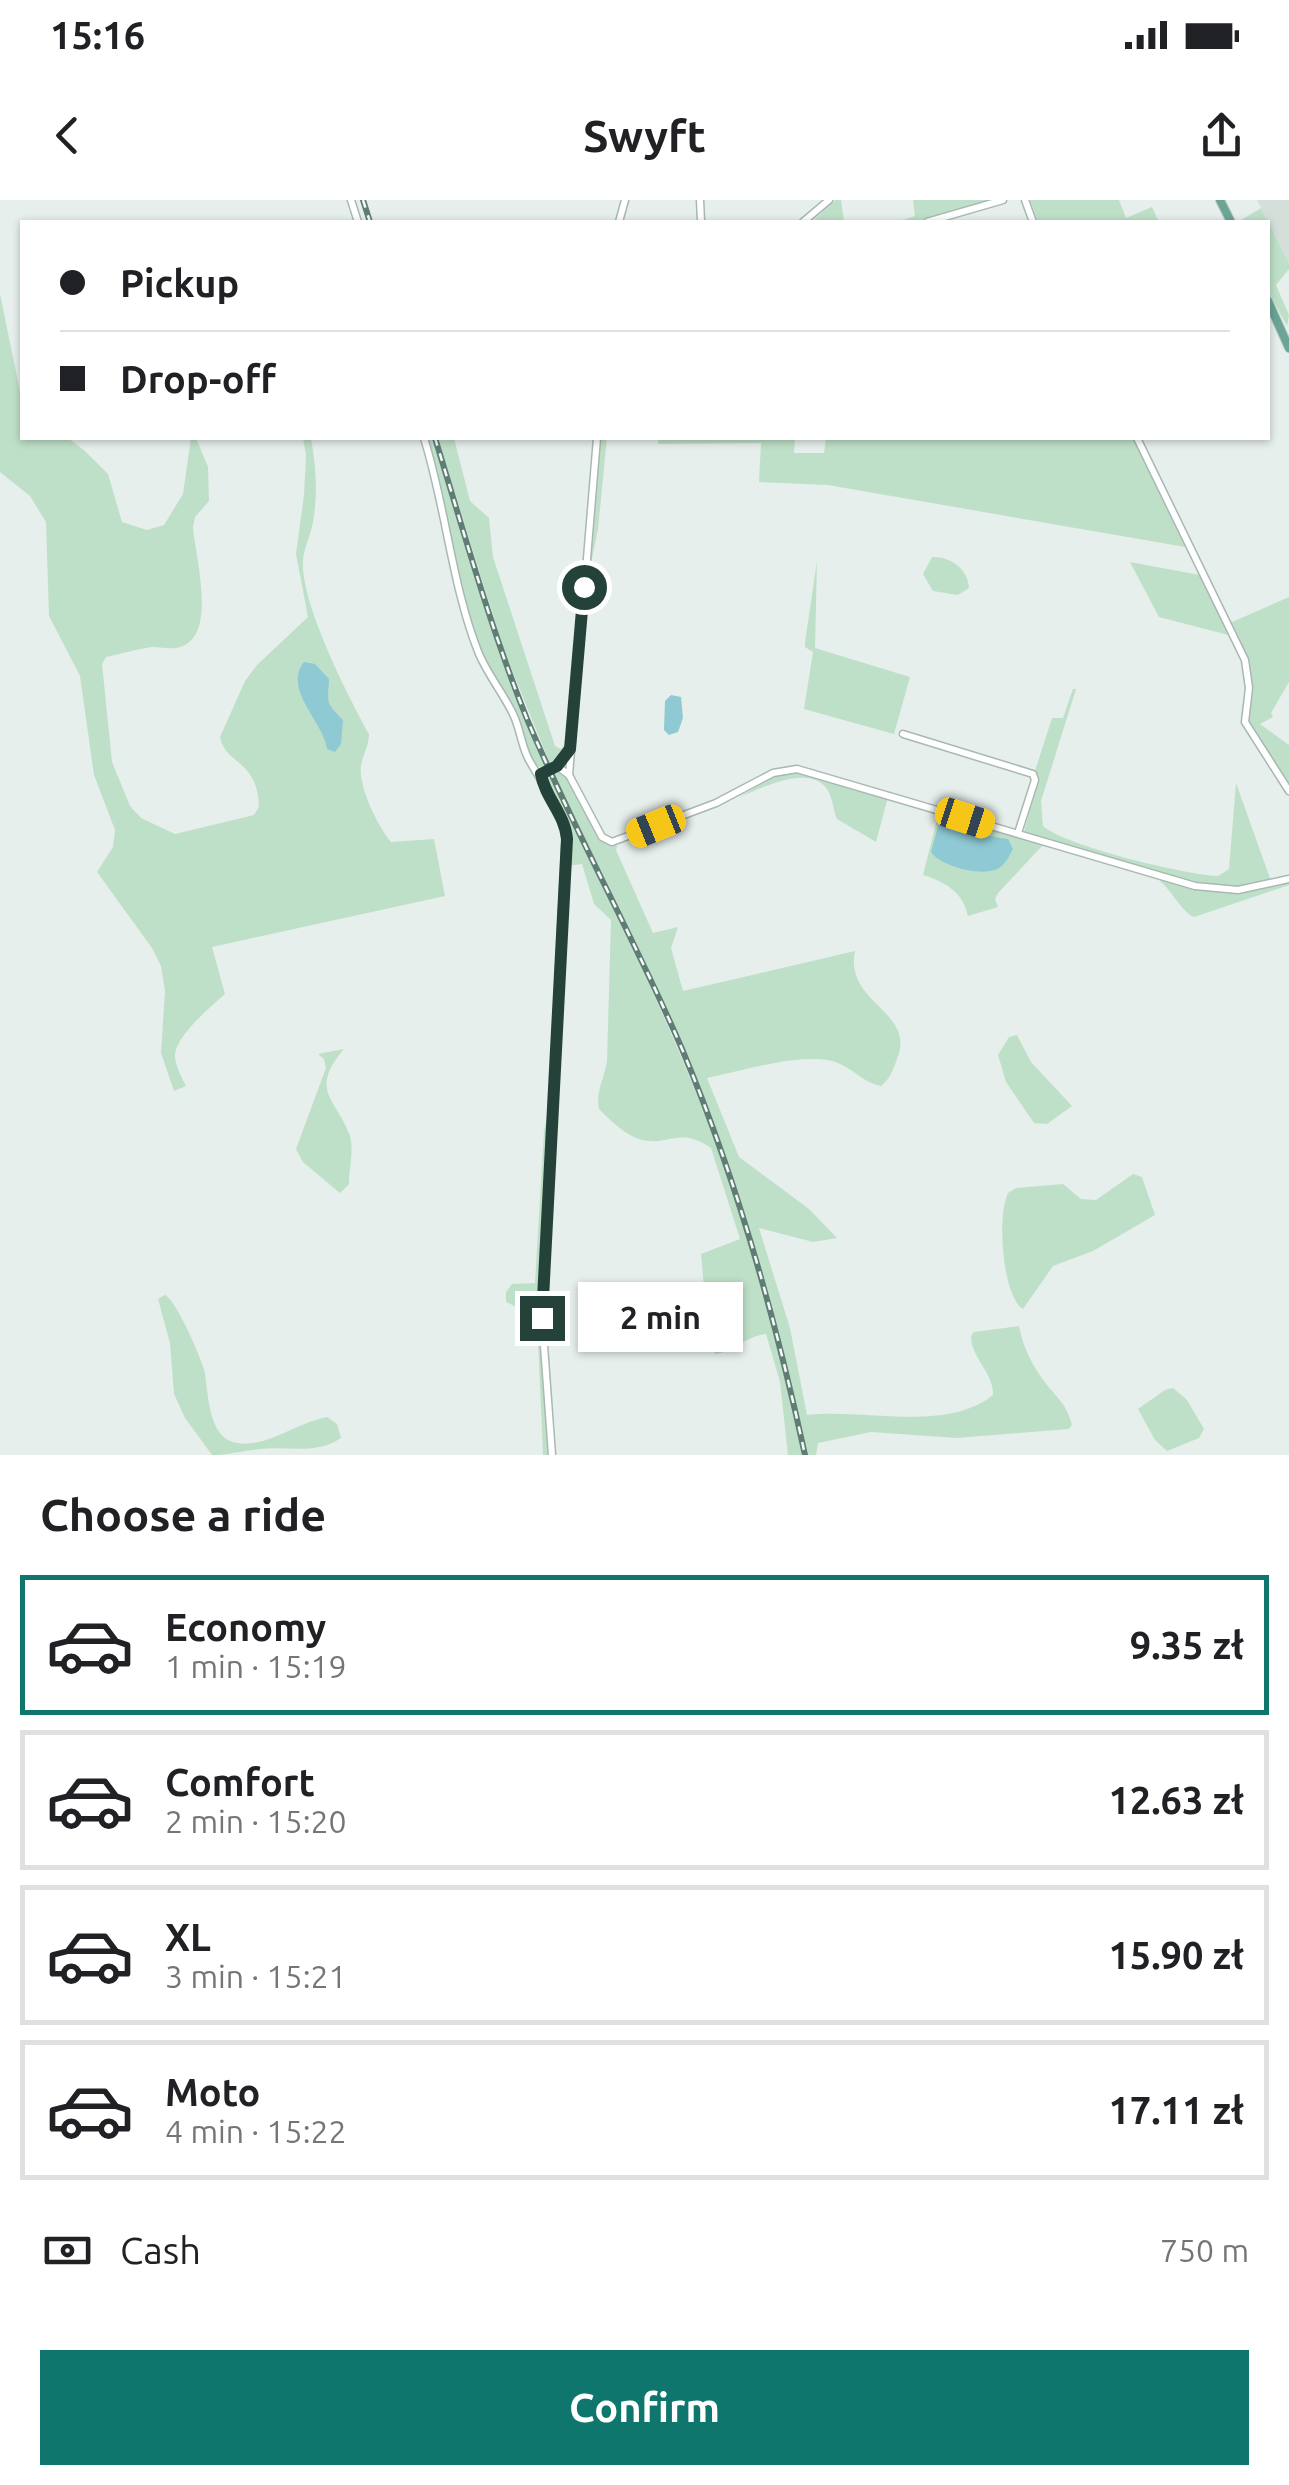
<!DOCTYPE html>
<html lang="en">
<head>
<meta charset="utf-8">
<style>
	body { margin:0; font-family:Ubuntu,sans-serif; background:#f2f2f2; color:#202124; height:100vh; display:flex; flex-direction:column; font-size:38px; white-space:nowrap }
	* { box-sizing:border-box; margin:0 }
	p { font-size:32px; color:#757577 }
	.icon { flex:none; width:55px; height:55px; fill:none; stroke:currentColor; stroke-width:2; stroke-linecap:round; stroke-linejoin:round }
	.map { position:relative; height:1255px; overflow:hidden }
	.side { display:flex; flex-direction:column; background:#fff; flex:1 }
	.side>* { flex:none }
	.guide { position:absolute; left:20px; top:20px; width:1250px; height:220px; border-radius:0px; box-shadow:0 2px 8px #0004; display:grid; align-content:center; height:220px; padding:0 40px; background:#fff }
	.end { position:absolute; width:45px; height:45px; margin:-22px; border:12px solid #24423a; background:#fff; box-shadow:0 0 0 5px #fff }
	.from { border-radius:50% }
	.bubble { position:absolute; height:70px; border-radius:0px; background:#fff; box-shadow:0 2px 8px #0004; font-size:32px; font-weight:600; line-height:70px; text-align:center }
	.car { position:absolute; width:30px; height:60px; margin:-30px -15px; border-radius:12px; box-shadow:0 0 8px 2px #0007; background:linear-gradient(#f5c518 24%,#345 0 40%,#f5c518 0 76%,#345 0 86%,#f5c518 0) }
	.guide b { display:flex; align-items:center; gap:35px; height:95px; font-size:38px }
	.guide b+b { border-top:2px solid #e0e0e0 }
	.guide i { width:25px; height:25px; background:#202124 }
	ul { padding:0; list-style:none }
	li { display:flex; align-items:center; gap:30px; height:140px; margin:0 20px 15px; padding:0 20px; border:5px solid #e0e0e0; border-radius:0px }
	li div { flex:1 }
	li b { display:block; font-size:38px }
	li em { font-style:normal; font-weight:600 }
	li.active { border-color:#0f766e }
	li>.icon { width:90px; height:90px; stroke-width:1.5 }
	h2 { padding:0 40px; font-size:45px; line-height:120px }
	.pay { display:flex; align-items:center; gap:25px; height:110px; padding:0 40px; font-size:38px }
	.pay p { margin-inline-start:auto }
	.primary-button { display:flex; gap:20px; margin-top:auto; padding:20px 40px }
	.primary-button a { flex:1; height:115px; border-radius:0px; background:#0f766e; color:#fff; font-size:40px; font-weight:600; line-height:115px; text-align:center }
	.status { display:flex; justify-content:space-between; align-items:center; height:70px; padding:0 50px; background:#fff; direction:ltr }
	.status svg { height:28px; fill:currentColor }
	header { display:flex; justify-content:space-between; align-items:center; height:130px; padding:0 40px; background:#fff; font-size:45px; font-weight:600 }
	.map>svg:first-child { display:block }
	.built { fill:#d4dfda }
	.green { fill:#bfe0c8; fill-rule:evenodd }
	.water { fill:#8ec9d4 }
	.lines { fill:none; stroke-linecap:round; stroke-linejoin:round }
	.minor-casing { stroke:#a8b8b2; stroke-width:9 }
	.major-casing { stroke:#c2cac8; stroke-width:10 }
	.minor { stroke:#fff; stroke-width:6 }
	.major { stroke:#6aa596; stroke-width:8 }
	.rail-casing { stroke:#5f7d75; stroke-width:6 }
	.rail { stroke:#f7fbf9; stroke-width:2.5; stroke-dasharray:8; stroke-linecap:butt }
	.route { stroke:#24423a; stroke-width:12 }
</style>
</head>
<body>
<div class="status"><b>15:16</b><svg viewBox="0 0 49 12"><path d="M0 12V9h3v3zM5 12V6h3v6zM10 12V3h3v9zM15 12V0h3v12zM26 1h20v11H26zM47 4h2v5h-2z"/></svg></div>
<header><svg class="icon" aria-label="back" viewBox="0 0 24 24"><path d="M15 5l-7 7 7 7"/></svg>Swyft<svg class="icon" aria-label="share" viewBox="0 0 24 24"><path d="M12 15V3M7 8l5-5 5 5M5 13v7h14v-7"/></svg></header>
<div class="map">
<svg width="1289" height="1255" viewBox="0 0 1289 1255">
	<rect width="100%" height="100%" fill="#e6efeb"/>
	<polygon class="built" points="1257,0 1289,0 1289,64"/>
	<g class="green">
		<polygon points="835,0 841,0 844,22 812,22"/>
		<polygon points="913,0 995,0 919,22 896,22 915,16"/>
		<polygon points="1030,0 1119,0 1126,18 1152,7 1159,22 1038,22"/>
		<polygon points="1261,8 1289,64 1289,69 1276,85 1289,115 1287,126 1268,91 1268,22 1238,22"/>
		<path d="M0 94 22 201V238H68L85 251 108 274 122 322 147 330 164 325 183 294 191 238H196L208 267 209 301 195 317 193 327C195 357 220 441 176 448 168 449 160 447 152 447 137 449 121 454 106 457L102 464 112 562 130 606 141 618 175 634 254 615 259 607C257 558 226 566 220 537L245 481 257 465 308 417 296 354 304 295 306 255 303 238H311C316 267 318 293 313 322 311 335 304 347 303 360 300 402 348 496 369 534 369 546 363 554 361 566 358 586 378 627 391 642L434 639 445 696 212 747 225 794C212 806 175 836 175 856 175 865 182 878 186 886L174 891 161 853 165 791 161 766 152 748 97 672 113 647 115 630 94 575 80 476 49 416 46 322 30 296 0 272ZM297 482 329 488C325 503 329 509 340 517L327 549C324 525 306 506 297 482Z"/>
		<polygon points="426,238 433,238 491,427 546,567 539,567 533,561 477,441 459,379 442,290"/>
		<polygon points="438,238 454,238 470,301 489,318 493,357 555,546 561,549 567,541 567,548 555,563 550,564 503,448"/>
		<polygon points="601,238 607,238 598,329 589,373"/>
		<polygon points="658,238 795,238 794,253 824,253 826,238 1134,238 1191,348 828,285 759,282 761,243 658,244"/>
		<path d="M932 357C950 356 968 369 969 388L958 395 933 391 923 374Z"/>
		<polygon points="817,361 815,448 910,477 894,534 804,509 813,452 805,447 805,442"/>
		<polygon points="1130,362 1205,376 1232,436 1159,417"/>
		<polygon points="1289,397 1289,482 1271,513 1273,517 1260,524 1289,545 1289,589 1248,523 1250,471 1230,423"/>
		<path d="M1073 489H1076L1041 601 1043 626C1065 646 1186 675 1218 676L1229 669 1236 583 1271 681 1236 688 1193 683 1024 632 1039 576 1035 571 1052 518H1063Z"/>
		<path d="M552 570H559L566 577 604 642 617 646 616 650 653 733 678 727 671 748 683 791 855 751C844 804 917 811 897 859 893 870 890 879 881 886 863 883 851 866 832 861 799 853 741 871 707 878L739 957 809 1009 837 1038 813 1042 759 1028 790 1128 807 1215C864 1208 946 1233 993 1195 994 1173 971 1158 971 1136L974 1132 1019 1126C1023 1148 1033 1167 1047 1185 1059 1200 1067 1205 1072 1225L1069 1229 957 1238 871 1232 818 1243 816 1255H807C779 1128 745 1003 698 882 656 775 601 674 552 570Z"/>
		<path d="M796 572 888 597 876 642 837 619C833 610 833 598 827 589 809 563 759 589 738 598L777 574Z"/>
		<path d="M549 573C616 715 688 855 738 1005 766 1086 784 1171 803 1255H788L780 1182 766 1134C746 1136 734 1152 715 1154L709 1143 701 1054 740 1039 711 948C679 925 666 948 639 939 624 934 610 920 599 909 595 893 605 877 607 861L611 720 594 704 582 664 568 666V622L546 585 545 576Z"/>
		<path d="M939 612 1043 645 998 693 995 699 998 707 968 716C963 692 945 682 923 675Z"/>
		<path d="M1159 680C1217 694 1230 697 1289 682V685L1194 717C1183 713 1171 690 1159 680Z"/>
		<polygon points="1017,835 1031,862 1072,906 1047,924 1034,923 1006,882 998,855 1009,837"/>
		<path d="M344 849C308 891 337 899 350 936 354 949 349 970 349 984L340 993 303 962 296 949 326 868 324 859 318 854Z"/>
		<polygon points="551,900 540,1099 550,1255 543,1255 537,1116 506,1102 506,1092 512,1084 535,1083 544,931"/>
		<path d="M1133 974 1142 977 1155 1015 1093 1051 1053 1066 1023 1109 1020 1107C1002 1087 997 1017 1008 993L1016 988 1063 984 1081 999 1096 1000Z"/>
		<path d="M165 1095C176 1100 200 1155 204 1169 209 1192 207 1238 237 1243 268 1248 297 1222 327 1217L337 1224 341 1238C317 1255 288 1246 261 1249 244 1250 230 1255 212 1255L185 1218 174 1194 170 1143 158 1099Z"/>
		<polygon points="1173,1188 1187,1200 1204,1229 1199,1238 1167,1251 1155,1240 1138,1209 1165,1190"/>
	</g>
	<g class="water">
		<path d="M304 462 315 464 329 479C328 505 325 501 343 520L341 544 335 552 327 549C324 522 282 489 304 462Z"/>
		<polygon points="671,495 681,497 683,518 678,532 669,535 664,530 665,501"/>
		<path d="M940 619 982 635 1008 639 1013 649C1009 656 1006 664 999 668 983 678 940 666 931 652Z"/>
	</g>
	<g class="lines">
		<defs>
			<g id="minor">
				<polyline points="351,0 358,22"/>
				<polyline points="700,0 701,22"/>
				<polyline points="1025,0 1033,22"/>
				<polyline points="619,22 625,0"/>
				<polyline points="803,22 829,0"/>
				<polyline points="927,22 1003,0"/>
				<path d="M424 238C446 308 452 387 479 454 488 475 503 493 513 514 520 528 521 544 528 558 540 581 560 605 566 632L542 1118 552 1255"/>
				<polyline points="1137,238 1245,460 1249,488 1245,522 1289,591"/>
				<polyline points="903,534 1033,574 1035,580 1018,633"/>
				<polyline points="557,566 569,575 602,637 612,642 716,603 773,573 797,569 1195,686 1238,690 1289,679"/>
				<polyline points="541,574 557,566 569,550"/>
				<polyline points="569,575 597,238"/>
			</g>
			<g id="major">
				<polyline points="1220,0 1231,22"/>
				<polyline points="1268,101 1289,148"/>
			</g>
		</defs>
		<use href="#minor" class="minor-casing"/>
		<use href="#major" class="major-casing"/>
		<use href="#minor" class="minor"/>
		<use href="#major" class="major"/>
		<defs>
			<g id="rail">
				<polyline points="363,0 370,22"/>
				<path d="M435 238C464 332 490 427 527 519 574 631 634 737 682 849 737 980 775 1116 805 1255"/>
			</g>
		</defs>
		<use href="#rail" class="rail-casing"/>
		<use href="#rail" class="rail"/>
	</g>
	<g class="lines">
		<path class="route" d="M542 1118 567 639C565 614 545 598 541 574L557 566 570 549 584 387"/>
	</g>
</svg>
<i class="end from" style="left:584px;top:387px"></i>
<i class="end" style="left:542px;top:1118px"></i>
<div class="bubble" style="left:578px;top:1082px;width:165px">2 min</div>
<i class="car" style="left:965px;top:618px;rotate:108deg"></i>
<i class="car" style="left:656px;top:626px;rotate:248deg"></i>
<div class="guide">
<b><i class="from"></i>Pickup</b>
<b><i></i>Drop-off</b>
</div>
</div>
<section class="side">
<h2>Choose a ride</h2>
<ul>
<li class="active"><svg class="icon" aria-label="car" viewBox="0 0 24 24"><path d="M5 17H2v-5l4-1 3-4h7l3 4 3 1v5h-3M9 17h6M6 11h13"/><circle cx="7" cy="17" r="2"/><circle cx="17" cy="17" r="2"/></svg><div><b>Economy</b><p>1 min · 15:19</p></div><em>9.35 zł</em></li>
<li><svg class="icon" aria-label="car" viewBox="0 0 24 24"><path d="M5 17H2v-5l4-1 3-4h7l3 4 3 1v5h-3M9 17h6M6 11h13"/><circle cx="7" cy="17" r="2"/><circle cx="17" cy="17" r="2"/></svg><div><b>Comfort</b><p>2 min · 15:20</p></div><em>12.63 zł</em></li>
<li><svg class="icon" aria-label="car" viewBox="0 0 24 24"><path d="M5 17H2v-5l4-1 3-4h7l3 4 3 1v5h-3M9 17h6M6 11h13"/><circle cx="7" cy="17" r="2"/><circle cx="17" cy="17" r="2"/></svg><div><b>XL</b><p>3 min · 15:21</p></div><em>15.90 zł</em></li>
<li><svg class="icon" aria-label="car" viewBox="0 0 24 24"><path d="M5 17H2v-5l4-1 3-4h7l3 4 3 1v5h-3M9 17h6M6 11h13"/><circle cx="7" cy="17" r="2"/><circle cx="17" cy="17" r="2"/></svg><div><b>Moto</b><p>4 min · 15:22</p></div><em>17.11 zł</em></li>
</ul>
<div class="pay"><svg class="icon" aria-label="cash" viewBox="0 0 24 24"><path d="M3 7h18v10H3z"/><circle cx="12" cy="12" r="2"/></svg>Cash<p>750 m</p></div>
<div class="primary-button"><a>Confirm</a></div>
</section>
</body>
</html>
